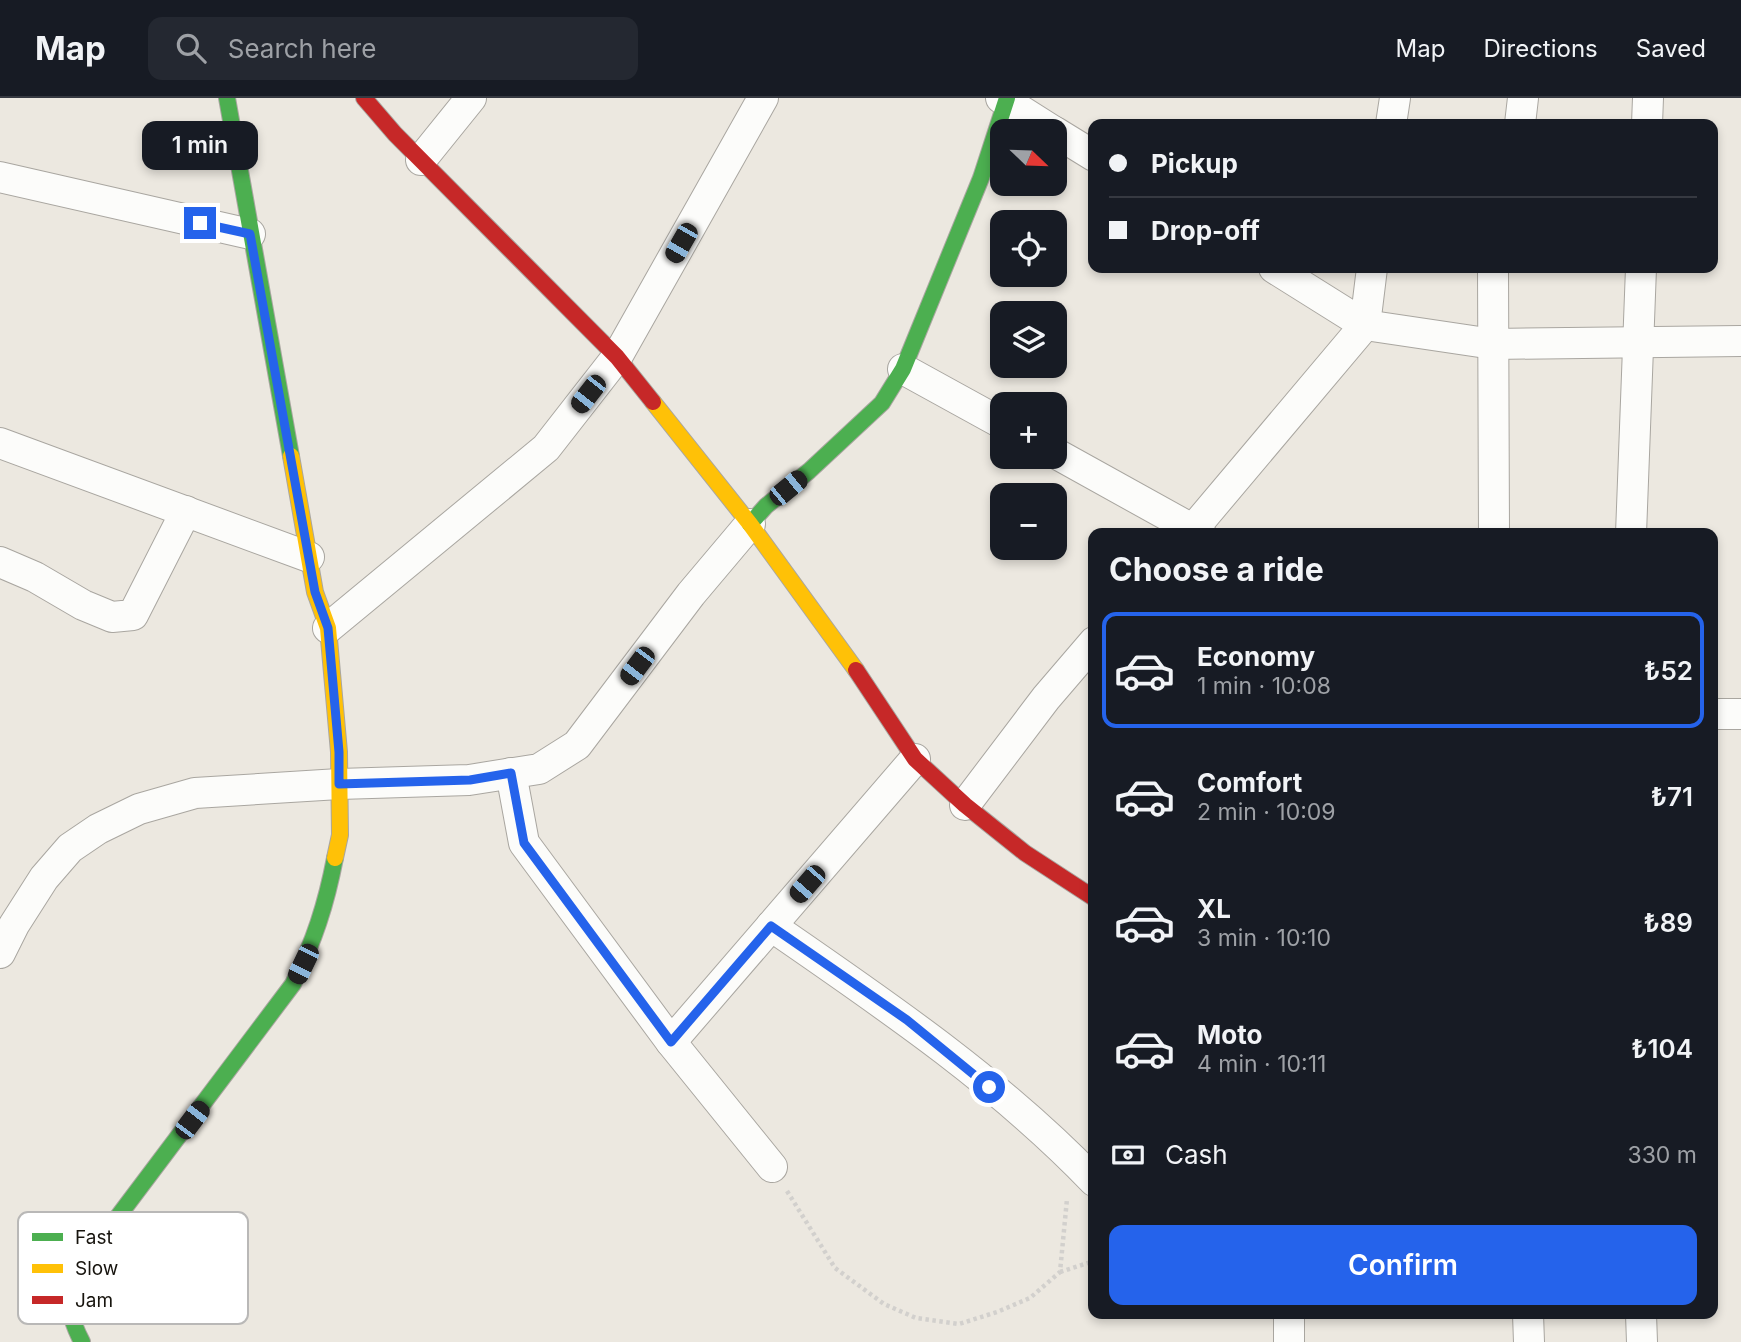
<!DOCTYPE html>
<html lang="en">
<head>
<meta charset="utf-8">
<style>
	body { margin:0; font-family:Inter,sans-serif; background:#242831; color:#f1f3f6; height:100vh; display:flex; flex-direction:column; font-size:26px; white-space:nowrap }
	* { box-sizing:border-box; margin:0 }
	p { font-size:23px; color:#9ea1a6 }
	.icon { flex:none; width:38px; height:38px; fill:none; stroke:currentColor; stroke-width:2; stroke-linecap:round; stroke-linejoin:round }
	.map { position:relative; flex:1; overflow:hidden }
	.drawer { position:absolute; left:1088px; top:430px; width:630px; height:791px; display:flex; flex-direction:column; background:#171b24; border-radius:14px; box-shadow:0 4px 10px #0003 }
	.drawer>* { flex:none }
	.top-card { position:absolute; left:1088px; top:21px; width:630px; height:154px; border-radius:14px; box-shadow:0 4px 10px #0003; display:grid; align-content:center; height:154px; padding:0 21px; background:#171b24 }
	.needle { width:46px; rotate:113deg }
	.buttons { position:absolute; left:990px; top:21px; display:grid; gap:14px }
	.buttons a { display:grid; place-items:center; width:77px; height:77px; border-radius:14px; background:#171b24; box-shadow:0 4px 10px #0003; font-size:35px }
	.end { position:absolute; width:32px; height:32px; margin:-16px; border:9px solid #2563eb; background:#fff; box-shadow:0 0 0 4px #fff }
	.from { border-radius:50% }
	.bubble { position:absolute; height:49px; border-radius:14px; background:#171b24; box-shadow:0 4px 10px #0003; font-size:23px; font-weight:600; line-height:49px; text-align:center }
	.car { position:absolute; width:21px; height:42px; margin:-21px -10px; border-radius:9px; box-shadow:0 0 5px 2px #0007; background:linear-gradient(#222 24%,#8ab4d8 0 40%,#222 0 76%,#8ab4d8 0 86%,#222 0) }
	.top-card b { display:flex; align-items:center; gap:24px; height:66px; font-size:26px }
	.top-card b+b { border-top:2px solid #363941 }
	.top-card i { width:18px; height:18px; background:#f1f3f6 }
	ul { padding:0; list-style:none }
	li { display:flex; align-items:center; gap:21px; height:116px; margin:0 14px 10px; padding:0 7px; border:4px solid transparent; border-radius:14px }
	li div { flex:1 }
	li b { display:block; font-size:26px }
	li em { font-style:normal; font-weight:600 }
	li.selected { border-color:#2563eb }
	li>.icon { width:63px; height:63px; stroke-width:1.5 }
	h2 { padding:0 21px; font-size:32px; line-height:84px }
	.pay { display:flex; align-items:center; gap:18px; height:77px; padding:0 21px; font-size:26px }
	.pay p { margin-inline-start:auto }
	.cta { display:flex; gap:14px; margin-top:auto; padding:14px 21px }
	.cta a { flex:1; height:80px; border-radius:14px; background:#2563eb; color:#fff; font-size:28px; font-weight:600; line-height:80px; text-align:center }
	header { display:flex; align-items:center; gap:42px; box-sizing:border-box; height:98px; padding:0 35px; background:#171b24; border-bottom:2px solid #363941 }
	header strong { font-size:33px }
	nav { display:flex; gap:38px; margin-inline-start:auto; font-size:24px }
	.search { width:490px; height:63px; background:#242831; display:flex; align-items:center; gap:18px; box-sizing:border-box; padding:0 24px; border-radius:14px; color:#9ea1a6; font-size:26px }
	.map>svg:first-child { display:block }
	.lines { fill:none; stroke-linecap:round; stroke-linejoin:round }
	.street-casing { stroke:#a9a6a0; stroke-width:32 }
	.fast-casing { stroke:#a9a6a0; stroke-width:18 }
	.slow-casing { stroke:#a9a6a0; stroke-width:18 }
	.jam-casing { stroke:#a9a6a0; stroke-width:18 }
	.path { stroke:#d2d0cd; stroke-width:4.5; stroke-dasharray:3.5 3.5; stroke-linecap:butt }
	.street { stroke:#fcfcfa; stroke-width:30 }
	.fast { stroke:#4caf50; stroke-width:16 }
	.slow { stroke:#ffc107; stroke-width:16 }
	.jam { stroke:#c62828; stroke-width:16 }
	.route { stroke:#2563eb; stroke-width:9 }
	.key { fill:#fff; stroke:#b9b8b7; stroke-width:2 }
	.key-label { font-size:19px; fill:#17140e }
</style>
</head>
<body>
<header>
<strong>Map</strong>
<div class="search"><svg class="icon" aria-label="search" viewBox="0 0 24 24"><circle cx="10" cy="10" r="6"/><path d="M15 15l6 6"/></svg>Search here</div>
<nav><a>Map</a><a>Directions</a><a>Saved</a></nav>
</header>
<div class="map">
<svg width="1741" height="1244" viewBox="0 0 1741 1244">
	<rect width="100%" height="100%" fill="#ece8e0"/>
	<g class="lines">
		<defs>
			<g id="street">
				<polyline points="1001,0 1053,33"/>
				<polyline points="1391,26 1395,0"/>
				<polyline points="1520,26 1523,0"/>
				<polyline points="1647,26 1648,0"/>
				<polyline points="1055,34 1094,58"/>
				<polyline points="421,62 471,0"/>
				<polyline points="0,79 250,136"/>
				<polyline points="1274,170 1365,227 1493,246 1741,243"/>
				<polyline points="1493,170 1494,436"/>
				<polyline points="903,271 1003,326"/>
				<polyline points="0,345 309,459"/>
				<polyline points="1055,355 1201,436"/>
				<polyline points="1189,436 1365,227 1372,170"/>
				<polyline points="1631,436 1641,170"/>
				<polyline points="0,464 35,479 83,507 112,519 133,517 186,413"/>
				<polyline points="328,530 546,350 617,259 763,0"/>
				<polyline points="1713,616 1741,616"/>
				<polyline points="511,675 524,745 671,944 772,1069"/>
				<polyline points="965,707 1046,600 1094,544"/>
				<path d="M771 828C884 906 999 984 1094 1083"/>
				<polyline points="0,855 14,827 44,780 70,750 98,731 139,711 195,695 339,686 469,682 539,671 577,647 691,496 750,426"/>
				<polyline points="671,944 915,661"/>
				<polyline points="1289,1216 1289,1244"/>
				<polyline points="1528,1216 1529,1244"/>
				<polyline points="1641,1216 1642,1244"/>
			</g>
			<g id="fast">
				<polyline points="227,0 291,358"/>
				<polyline points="750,426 766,408 809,373 882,305 903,271 981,80 1007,0"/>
				<path d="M82 1244C70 1221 65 1202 74 1177L293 886C314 843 326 807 335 760"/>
			</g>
			<g id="slow">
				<polyline points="653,304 750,426 856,572"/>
				<polyline points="291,358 315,494 328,530 339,654 340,737 335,760"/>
			</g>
			<g id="jam">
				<polyline points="364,0 395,36 617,259 653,304"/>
				<polyline points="856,572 915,661 965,707 1025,755 1094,800"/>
			</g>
		</defs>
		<use href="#street" class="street-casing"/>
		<use href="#fast" class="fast-casing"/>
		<use href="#slow" class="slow-casing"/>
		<use href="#jam" class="jam-casing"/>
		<g class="path">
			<polyline points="787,1093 835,1170 884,1206 916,1220 959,1226 997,1214 1030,1200 1060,1174 1067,1101"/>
			<polyline points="1060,1174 1094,1163"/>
		</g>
		<use href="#street" class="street"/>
		<use href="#fast" class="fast"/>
		<use href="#slow" class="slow"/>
		<use href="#jam" class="jam"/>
	</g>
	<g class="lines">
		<polyline class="route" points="200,125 250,136 315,494 328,530 339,654 339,686 470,682 511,675 524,745 671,944 771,828 907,922 989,989"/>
	</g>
	<rect x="18" y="1114" width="230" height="112" rx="10" class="key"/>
	<rect x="32" y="1135" width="31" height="8" fill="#4caf50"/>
	<rect x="32" y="1166" width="31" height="9" fill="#ffc107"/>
	<rect x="32" y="1198" width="31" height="8" fill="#c62828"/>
	<g class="key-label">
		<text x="75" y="1146">Fast</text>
		<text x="75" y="1177">Slow</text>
		<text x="75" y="1209">Jam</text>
	</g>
</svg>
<div class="buttons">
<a><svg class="needle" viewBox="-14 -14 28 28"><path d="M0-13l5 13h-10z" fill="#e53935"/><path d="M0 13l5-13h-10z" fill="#9ea1a6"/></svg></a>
<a><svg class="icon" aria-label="locate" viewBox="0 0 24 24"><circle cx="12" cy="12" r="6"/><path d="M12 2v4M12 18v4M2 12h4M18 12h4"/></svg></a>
<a><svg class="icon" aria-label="layers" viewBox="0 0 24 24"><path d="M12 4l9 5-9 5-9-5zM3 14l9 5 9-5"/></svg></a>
<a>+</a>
<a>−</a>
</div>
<i class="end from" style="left:989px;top:989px"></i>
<i class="end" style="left:200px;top:125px"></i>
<div class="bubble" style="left:142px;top:23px;width:116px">1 min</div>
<i class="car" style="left:681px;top:145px;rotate:210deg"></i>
<i class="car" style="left:588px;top:296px;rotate:218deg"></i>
<i class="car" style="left:788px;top:390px;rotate:51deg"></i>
<i class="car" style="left:637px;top:568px;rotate:217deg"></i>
<i class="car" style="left:807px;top:786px;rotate:221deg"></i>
<i class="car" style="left:303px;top:866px;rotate:206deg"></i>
<i class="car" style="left:192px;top:1022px;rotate:37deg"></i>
<div class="top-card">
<b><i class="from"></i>Pickup</b>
<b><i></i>Drop-off</b>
</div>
<section class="drawer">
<h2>Choose a ride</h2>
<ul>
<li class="selected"><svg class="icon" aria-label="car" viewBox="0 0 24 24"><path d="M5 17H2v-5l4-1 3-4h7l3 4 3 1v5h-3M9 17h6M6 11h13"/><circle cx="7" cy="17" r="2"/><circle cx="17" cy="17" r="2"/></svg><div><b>Economy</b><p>1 min · 10:08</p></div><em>₺52</em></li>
<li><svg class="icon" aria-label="car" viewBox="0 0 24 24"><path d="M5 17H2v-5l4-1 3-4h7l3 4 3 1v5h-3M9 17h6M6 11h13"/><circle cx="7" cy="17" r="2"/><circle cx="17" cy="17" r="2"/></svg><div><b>Comfort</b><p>2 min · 10:09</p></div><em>₺71</em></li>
<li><svg class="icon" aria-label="car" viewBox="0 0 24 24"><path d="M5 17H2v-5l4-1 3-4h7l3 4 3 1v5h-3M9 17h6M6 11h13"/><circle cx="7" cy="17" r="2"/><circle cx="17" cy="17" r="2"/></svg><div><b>XL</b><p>3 min · 10:10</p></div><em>₺89</em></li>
<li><svg class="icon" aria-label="car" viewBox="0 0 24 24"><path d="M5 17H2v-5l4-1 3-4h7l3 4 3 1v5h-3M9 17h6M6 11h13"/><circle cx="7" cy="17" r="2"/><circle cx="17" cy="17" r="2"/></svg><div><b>Moto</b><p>4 min · 10:11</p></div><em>₺104</em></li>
</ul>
<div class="pay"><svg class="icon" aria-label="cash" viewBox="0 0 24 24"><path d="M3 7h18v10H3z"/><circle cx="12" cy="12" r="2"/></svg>Cash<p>330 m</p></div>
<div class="cta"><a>Confirm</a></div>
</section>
</div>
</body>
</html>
